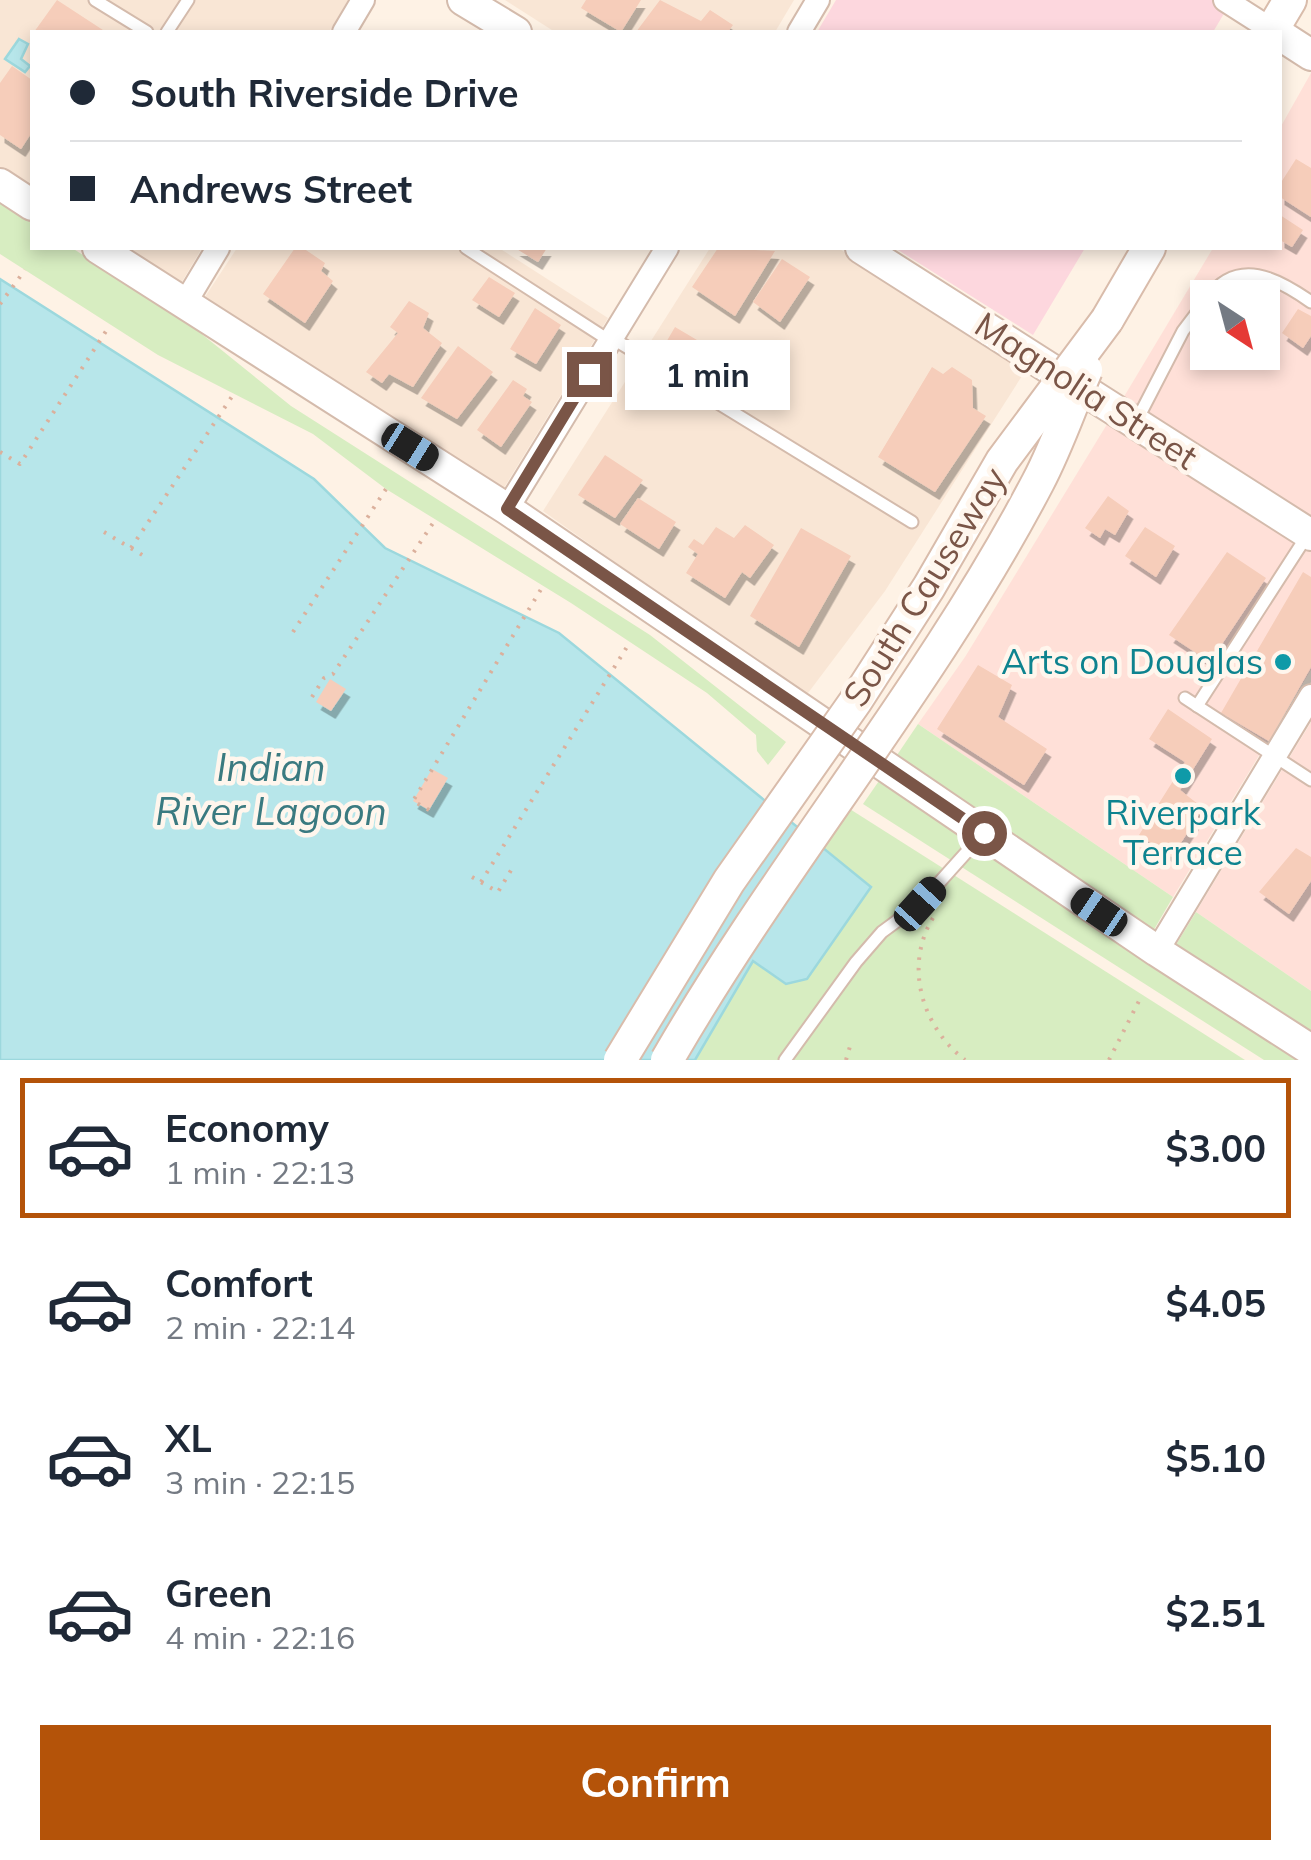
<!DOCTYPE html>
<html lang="en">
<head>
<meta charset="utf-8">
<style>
	body { margin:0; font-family:Mulish,sans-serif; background:#f2f2f3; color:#1f2937; height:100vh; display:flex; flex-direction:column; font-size:38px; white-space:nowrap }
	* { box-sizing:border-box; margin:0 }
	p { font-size:32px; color:#747a83 }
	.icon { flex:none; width:55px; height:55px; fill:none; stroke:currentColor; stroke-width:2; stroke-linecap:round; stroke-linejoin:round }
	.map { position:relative; height:1060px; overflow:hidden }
	.side { display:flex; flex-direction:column; background:#fff; flex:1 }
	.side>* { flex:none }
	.hud { position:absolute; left:30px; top:30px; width:1252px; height:220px; border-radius:0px; box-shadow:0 5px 15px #0003; display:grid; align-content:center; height:220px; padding:0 40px; background:#fff }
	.needle { width:65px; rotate:144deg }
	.buttons { position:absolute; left:1190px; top:280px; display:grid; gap:20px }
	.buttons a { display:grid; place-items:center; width:90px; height:90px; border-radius:0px; background:#fff; box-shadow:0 5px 15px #0003; font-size:50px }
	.end { position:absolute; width:45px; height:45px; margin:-22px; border:12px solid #7a5547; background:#fff; box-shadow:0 0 0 5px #fff }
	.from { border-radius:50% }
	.bubble { position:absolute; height:70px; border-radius:0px; background:#fff; box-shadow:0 5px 15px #0003; font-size:32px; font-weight:700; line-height:70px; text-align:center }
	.car { position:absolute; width:30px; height:60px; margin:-30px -15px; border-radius:12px; box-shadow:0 0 8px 2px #0007; background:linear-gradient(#222 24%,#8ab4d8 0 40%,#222 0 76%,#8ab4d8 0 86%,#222 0) }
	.hud b { display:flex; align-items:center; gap:35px; height:95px; font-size:38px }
	.hud b+b { border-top:2px solid #e0e1e3 }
	.hud i { width:25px; height:25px; background:#1f2937 }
	ul { padding:18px 0 0; list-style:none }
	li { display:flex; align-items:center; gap:30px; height:140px; margin:0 20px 15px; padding:0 20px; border:5px solid transparent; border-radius:0px }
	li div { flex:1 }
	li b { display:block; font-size:38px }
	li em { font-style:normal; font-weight:700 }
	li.on { border-color:#b45309 }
	li>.icon { width:90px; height:90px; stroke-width:1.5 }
	.action { display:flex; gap:20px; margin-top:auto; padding:20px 40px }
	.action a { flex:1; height:115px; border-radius:0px; background:#b45309; color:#fff; font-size:40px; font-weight:700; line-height:115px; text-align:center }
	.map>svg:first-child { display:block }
	.residential { fill:#f9e6d5 }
	.commercial { fill:#ffe0d8; fill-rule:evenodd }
	.medical { fill:#fdd7de }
	.green { fill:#d7edc1 }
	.water { fill:#b7e6ea; stroke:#9cd8dd; stroke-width:2.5 }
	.building { fill:#f6cdba; filter:url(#shadow) }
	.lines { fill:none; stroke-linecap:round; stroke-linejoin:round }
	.service-casing { stroke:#d4bbac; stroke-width:15 }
	.minor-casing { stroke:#d4bbac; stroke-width:26 }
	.tertiary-casing { stroke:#d4bbac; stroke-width:34 }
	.secondary-casing { stroke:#d9bcab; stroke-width:36 }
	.path { stroke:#dbb09c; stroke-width:4; stroke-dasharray:2.5 8; stroke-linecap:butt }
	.service { stroke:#fff; stroke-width:11 }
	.minor { stroke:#fff; stroke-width:22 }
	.tertiary { stroke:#fff; stroke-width:30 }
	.secondary { stroke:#fff; stroke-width:32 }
	.secondary-bridge-casing { stroke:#d9bcab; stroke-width:36; stroke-linecap:butt }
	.secondary-bridge { stroke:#fff; stroke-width:32 }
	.route { stroke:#7a5547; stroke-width:12 }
	.culture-dot { fill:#0f9aa8; stroke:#fff6ed; stroke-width:4 }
	.labels { text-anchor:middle; stroke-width:9; stroke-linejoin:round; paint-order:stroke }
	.street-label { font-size:35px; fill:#7a5547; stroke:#fff6ed }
	.culture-label { font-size:35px; fill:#0d838f; stroke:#fff6ed; text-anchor:end }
	.water-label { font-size:38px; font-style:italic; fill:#3a7a80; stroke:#fff6ed }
</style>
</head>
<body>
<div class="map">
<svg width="1311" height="1060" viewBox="0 0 1311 1060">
	<defs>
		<filter id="shadow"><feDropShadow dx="4.5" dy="8" stdDeviation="0" flood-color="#0004"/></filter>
	</defs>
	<rect width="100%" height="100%" fill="#fef2e5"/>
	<g class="residential">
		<polygon points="0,0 348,0 329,32 32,32 32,190 0,170"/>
		<polygon points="505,0 794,0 775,32 555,32"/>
		<polygon points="121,248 202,248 180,285"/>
		<polygon points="237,248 499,248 608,318 502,491 203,300"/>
		<polygon points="710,248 838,248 1027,368 885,591 805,697 543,511"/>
	</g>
	<g class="commercial">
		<path d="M1311 73V521L1122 400 1213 248H1280V128ZM1208 298H1262V352H1208Z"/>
		<polygon points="1109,421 1311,550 1311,670 1173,897 918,724 965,657"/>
		<polygon points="1311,722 1311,991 1196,912"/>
	</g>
	<g class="medical">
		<polygon points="836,0 1232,0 1213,32 817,32"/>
		<polygon points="895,248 1085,248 1033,335"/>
	</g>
	<g class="green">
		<polygon points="0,202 32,222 32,248 72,248 183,319 291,406 650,635 786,742 768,765 757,751 756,735 707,693 571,603 386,489 313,434 158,355 0,254"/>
		<polygon points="918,724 1173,897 1152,933 895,758"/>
		<polygon points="881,778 1303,1060 1264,1060 863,804"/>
		<polygon points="823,792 1245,1060 635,1060"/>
		<polygon points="1196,912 1311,991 1311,1035 1174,948"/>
	</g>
	<g class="water">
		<polygon points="19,39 28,44 21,59 30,66 25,72 5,59"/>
		<polygon points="0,279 314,479 385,548 559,633 871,887 807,979 786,984 753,961 695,1060 0,1060"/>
	</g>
	<g class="building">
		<polygon points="57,0 106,32 34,32"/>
		<polygon points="586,0 641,0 621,32 581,8"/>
		<polygon points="660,0 701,21 710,10 733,25 728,32 636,32"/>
		<polygon points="12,66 32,80 32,132 21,149 0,135 0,83"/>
		<polygon points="1296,159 1311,168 1311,217 1280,197 1280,184"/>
		<polygon points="1280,215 1303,230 1292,247 1280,240"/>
		<polygon points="295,248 303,248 325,263 321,271 333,281 305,323 263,294"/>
		<polygon points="515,248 547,248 538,262"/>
		<polygon points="718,248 775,251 735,316 692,287"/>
		<polygon points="782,259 810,277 780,322 753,302"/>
		<polygon points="489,277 515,293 499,317 472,300"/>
		<polygon points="409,301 429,313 423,328 442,343 413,387 389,374 382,383 366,372 398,333 390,327"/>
		<polygon points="535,308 561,325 536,364 510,349"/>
		<polygon points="1298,309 1311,316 1311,336 1303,348 1282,333"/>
		<polygon points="675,327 697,340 683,364 661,351"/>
		<polygon points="458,346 493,372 457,419 421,398"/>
		<polygon points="932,367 943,374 952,367 972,380 973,408 986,416 935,492 878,457"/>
		<polygon points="513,380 527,389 523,396 532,402 501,447 477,430"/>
		<polygon points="605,455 643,480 615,518 578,495"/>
		<polygon points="1108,496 1129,511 1115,535 1105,529 1100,538 1085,528"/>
		<polygon points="638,498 676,522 659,549 620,524"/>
		<polygon points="745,525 774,545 750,578 742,572 725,598 686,573 698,554 688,547 694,539 703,545 716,527 734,538"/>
		<polygon points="1145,527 1175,546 1156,577 1125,556"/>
		<polygon points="801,528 851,556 799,647 750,616"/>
		<polygon points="1227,552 1266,578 1210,662 1169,635"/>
		<polygon points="1303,572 1311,577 1311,667 1269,741 1221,713"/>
		<polygon points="978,665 1012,685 998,717 1047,749 1024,785 937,729"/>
		<polygon points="330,679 346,689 331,711 316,702"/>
		<polygon points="1168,709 1212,739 1180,790 1203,808 1172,857 1139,835 1185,762 1149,739"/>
		<polygon points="432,769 448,778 429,810 413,801"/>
		<polygon points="1296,848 1311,857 1311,881 1289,914 1259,892"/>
	</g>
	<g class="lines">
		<defs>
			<g id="service">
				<polyline points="95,0 147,32"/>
				<polyline points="167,32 188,0"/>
				<polyline points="466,248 610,341"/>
				<path d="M1208 298C1238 257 1277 278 1311 302"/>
				<polyline points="612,338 912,522"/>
				<polyline points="1137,420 1183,331 1208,298"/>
				<polyline points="1185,698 1311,780"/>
				<polyline points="1197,706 1308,534"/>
				<polyline points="785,1060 856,962 882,932 920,904 981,836"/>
			</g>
			<g id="minor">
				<polyline points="1225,0 1272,30"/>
				<polyline points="344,32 363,0"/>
				<polyline points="799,32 818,0"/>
				<polyline points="185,303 218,248"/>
				<polyline points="507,509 667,248"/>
				<polyline points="1157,951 1311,696"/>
			</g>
			<g id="tertiary">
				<polyline points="463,0 516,32"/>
				<polyline points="1280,35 1311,55"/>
				<polyline points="0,184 32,205"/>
				<polyline points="98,248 507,509 1157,951 1311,1050"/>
				<polyline points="861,248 1311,535"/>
			</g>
			<g id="secondary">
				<polyline points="1271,32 1290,0"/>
				<polyline points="1107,320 1149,248"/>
			</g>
		</defs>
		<use href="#service" class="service-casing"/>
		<use href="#minor" class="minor-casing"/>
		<use href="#tertiary" class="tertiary-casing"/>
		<use href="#secondary" class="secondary-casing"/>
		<g class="path">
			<polyline points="0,304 25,270"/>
			<polyline points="0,452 20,464 110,325"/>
			<polyline points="104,532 149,559"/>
			<polyline points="131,548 235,392"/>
			<polyline points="293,632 386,489"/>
			<polyline points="312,697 324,678 333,674 435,520"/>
			<polyline points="429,810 413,801 543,586"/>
			<polyline points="472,877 498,892 513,867"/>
			<polyline points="481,882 630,642"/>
			<path d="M933 918C903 967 923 1028 965 1060"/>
			<polyline points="846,1060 851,1043"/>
			<polyline points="1109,1060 1142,995"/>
		</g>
		<use href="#service" class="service"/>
		<use href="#minor" class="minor"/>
		<use href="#tertiary" class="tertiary"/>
		<use href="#secondary" class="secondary"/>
		<defs>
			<g id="secondary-bridge">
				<polyline points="620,1060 729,881 855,702 929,587 1002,461 1107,320"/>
				<path d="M667 1060C781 862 932 685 1038 482 1057 446 1070 407 1086 370"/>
			</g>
		</defs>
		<use href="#secondary-bridge" class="secondary-bridge-casing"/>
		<use href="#secondary-bridge" class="secondary-bridge"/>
	</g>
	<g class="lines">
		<polyline class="route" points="589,374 507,509 984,833"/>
	</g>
	<g class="culture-dot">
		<circle cx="1283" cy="662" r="10"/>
		<circle cx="1183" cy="776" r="10"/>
	</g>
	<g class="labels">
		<g class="street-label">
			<text transform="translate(1086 391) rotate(33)" y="12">Magnolia Street</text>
			<text transform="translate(925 587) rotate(-58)" y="12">South Causeway</text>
		</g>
		<g class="culture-label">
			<text x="1263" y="674">Arts on Douglas</text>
			<text x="1183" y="825" text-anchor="middle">Riverpark<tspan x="1183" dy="40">Terrace</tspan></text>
		</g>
		<g class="water-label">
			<text x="271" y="781">Indian<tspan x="271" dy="44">River Lagoon</tspan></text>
		</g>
	</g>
</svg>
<div class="buttons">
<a><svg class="needle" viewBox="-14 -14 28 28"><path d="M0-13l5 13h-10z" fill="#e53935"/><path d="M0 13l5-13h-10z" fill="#747a83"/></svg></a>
</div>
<i class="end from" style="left:984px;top:833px"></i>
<i class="end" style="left:589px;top:374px"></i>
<div class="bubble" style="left:625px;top:340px;width:165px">1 min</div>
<i class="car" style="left:410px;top:447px;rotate:122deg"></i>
<i class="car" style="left:920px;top:904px;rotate:42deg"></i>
<i class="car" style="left:1099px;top:912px;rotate:304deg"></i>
<div class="hud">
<b><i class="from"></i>South Riverside Drive</b>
<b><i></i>Andrews Street</b>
</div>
</div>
<section class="side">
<ul>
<li class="on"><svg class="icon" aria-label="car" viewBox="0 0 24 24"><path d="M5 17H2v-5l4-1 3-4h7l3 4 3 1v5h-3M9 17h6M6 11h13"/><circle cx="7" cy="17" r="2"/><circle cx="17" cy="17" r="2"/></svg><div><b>Economy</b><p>1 min · 22:13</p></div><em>$3.00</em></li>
<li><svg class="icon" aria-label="car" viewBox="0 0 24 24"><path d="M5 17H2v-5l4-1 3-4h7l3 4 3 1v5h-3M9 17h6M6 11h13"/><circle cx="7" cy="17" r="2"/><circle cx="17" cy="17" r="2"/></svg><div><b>Comfort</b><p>2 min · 22:14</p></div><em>$4.05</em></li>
<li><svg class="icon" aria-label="car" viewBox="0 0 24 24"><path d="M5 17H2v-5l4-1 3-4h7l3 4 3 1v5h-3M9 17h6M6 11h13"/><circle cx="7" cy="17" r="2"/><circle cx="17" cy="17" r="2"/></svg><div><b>XL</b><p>3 min · 22:15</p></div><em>$5.10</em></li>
<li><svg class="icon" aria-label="car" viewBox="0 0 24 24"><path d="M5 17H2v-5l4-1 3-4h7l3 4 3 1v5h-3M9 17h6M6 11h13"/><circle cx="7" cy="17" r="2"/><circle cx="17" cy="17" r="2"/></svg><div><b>Green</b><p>4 min · 22:16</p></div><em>$2.51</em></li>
</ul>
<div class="action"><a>Confirm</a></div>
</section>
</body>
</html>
